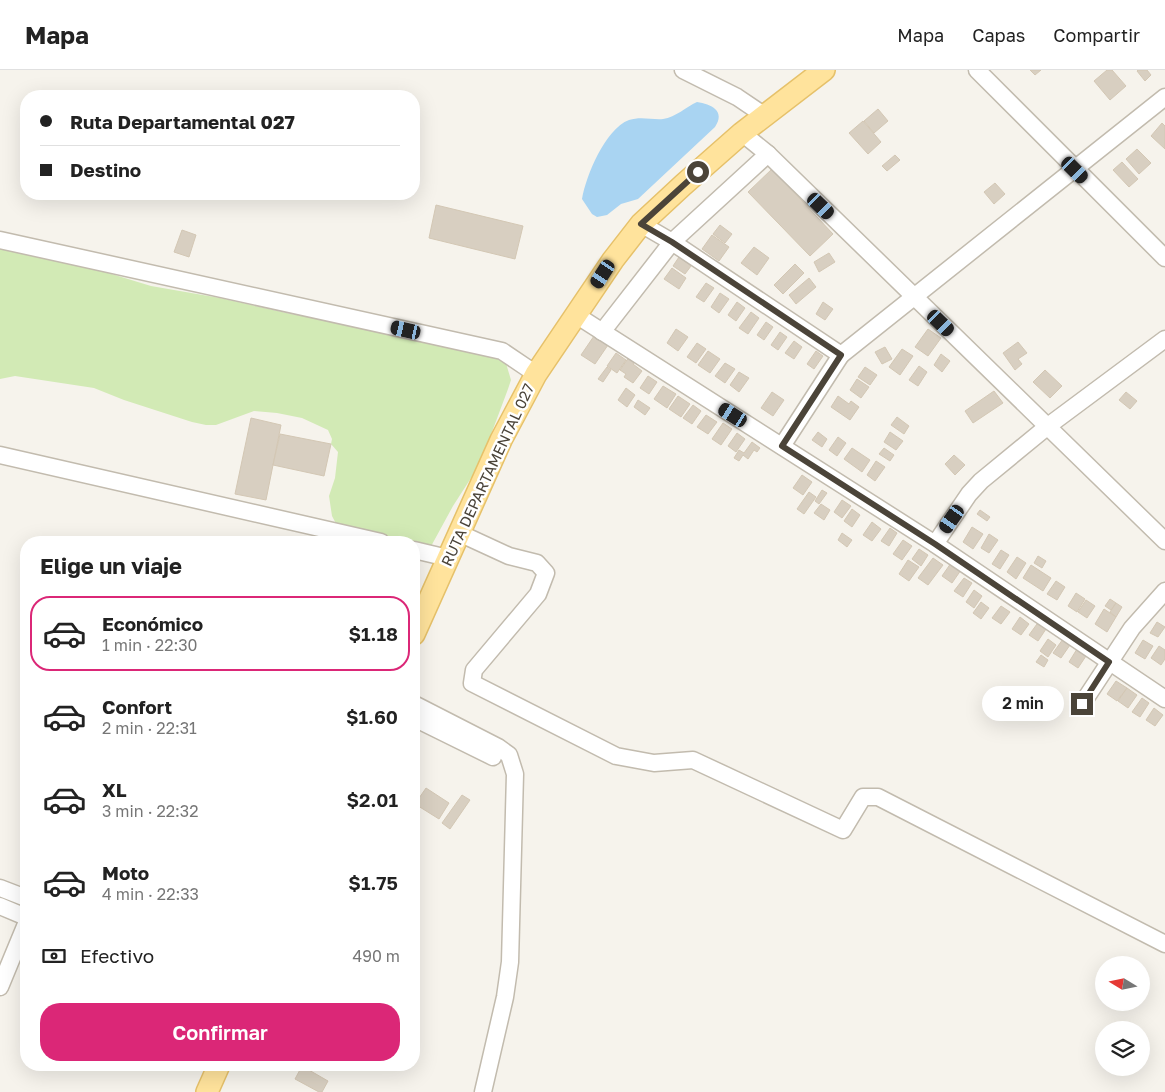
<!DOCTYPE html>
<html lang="es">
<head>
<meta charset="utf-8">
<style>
	body { margin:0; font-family:"Golos Text",sans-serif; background:#f2f2f2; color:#222; height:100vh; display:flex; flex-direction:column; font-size:19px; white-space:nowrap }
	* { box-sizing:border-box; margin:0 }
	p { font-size:16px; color:#767676 }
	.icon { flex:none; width:28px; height:28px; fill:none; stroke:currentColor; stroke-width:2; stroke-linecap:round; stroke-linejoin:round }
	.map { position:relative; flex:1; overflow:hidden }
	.panel { position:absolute; left:20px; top:466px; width:400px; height:535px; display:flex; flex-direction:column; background:#fff; border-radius:20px; box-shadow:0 5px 20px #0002 }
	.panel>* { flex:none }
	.hud { position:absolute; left:20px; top:20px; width:400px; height:110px; border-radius:20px; box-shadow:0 5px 20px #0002; display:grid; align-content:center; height:110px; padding:0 20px; background:#fff }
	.needle { width:32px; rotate:280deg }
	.tools { position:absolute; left:1095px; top:886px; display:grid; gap:10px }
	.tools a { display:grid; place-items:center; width:55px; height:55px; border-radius:50%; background:#fff; box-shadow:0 5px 20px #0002; font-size:25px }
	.end { position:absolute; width:22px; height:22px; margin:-11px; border:6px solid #4b4439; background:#fff; box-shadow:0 0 0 2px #fff }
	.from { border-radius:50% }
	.bubble { position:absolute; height:35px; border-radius:18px; background:#fff; box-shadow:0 5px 20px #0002; font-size:16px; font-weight:600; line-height:35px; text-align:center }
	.car { position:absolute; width:15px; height:30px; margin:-15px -8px; border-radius:6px; box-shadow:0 0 4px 1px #0007; background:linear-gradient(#222 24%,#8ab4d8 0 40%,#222 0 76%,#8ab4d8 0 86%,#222 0) }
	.hud b { display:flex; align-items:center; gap:18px; height:48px; font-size:19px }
	.hud b+b { border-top:1px solid #e0e0e0 }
	.hud i { width:12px; height:12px; background:#222 }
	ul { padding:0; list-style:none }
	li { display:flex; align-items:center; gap:15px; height:75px; margin:0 10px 8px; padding:0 10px; border:2px solid transparent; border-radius:20px }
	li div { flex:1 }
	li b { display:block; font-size:19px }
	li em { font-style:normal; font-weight:600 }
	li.on { border-color:#db2777 }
	li>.icon { width:45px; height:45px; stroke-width:1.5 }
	h2 { padding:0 20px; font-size:22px; line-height:60px }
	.pay { display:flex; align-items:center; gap:12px; height:55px; padding:0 20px; font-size:19px }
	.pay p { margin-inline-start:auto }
	.cta { display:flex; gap:10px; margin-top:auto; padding:10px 20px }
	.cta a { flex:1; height:58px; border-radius:20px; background:#db2777; color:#fff; font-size:20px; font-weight:600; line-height:58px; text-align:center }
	header { display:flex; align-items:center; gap:30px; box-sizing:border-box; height:70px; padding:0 25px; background:#fff; border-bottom:1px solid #e0e0e0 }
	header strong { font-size:24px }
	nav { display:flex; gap:28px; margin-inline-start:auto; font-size:18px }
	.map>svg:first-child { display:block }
	.green { fill:#d2eab5 }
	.water { fill:#a9d4f2 }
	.building { fill:#d8cfc1; stroke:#d3c7b4 }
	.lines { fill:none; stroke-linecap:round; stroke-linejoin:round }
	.minor-casing { stroke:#c2bbae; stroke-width:19 }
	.major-casing { stroke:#e6c16a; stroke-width:24 }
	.minor { stroke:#fff; stroke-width:16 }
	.major { stroke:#ffe39c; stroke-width:21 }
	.route { stroke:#4b4439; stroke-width:6 }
	.labels { text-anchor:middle; stroke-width:5; stroke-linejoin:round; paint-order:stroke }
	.street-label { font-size:15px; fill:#4b4439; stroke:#fff }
</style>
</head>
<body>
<header>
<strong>Mapa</strong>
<nav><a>Mapa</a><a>Capas</a><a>Compartir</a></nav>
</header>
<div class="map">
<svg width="1165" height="1022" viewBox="0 0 1165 1022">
	<rect width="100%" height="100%" fill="#f6f3ec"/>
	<polygon class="green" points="0,170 151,216 220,228 291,244 344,252 374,261 427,270 505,290 511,310 508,319 480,394 453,436 429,480 414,472 356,472 342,465 332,446 329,426 335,408 338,382 331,374 332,369 328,360 302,348 277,343 254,341 216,355 206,355 192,352 124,330 94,318 15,306 0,309"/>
	<path class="water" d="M697 32C711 34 726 41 715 57L638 129 621 134 607 145 597 147 592 144 582 129C586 106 605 59 629 50 641 46 652 50 663 49 676 47 686 37 697 32Z"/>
	<g class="building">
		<polygon points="1030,0 1041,0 1035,5"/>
		<polygon points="1107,0 1112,0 1126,16 1110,30 1094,11"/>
		<polygon points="1138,0 1147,0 1151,5 1145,11 1137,1"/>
		<polygon points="878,39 888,51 874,63 864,51"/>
		<polygon points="863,51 881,72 868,84 849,63"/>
		<polygon points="1162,53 1165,56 1165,79 1151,66"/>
		<polygon points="1137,79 1151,93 1139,104 1126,89"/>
		<polygon points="895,85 900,90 887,101 882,96"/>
		<polygon points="1122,92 1138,109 1129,117 1113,100"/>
		<polygon points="772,99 833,164 810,186 748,122"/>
		<polygon points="995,113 1005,124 994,134 984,122"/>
		<polygon points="436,135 523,156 515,189 429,168"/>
		<polygon points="720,155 732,164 725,173 713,164"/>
		<polygon points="182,160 196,165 189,187 174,182"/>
		<polygon points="712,165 729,177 719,191 702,179"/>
		<polygon points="754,177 769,188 757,205 741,193"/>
		<polygon points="829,183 835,192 819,202 814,192"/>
		<polygon points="679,187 691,196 685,204 673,196"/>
		<polygon points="795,194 804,203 783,224 774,215"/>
		<polygon points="672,198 686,208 679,219 664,209"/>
		<polygon points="809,208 816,217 796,234 789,225"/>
		<polygon points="706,213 714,218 704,232 696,227"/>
		<polygon points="720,223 729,229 719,243 711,237"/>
		<polygon points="737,232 745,238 736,251 728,245"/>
		<polygon points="823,232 833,239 825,250 816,244"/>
		<polygon points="751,242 759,248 748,264 739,258"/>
		<polygon points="766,252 773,257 764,270 757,265"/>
		<polygon points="676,259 688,267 678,281 667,273"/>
		<polygon points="928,259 941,268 928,286 915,277"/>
		<polygon points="780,262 787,267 778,280 771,275"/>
		<polygon points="594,266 608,275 595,294 581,285"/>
		<polygon points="794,271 802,277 794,289 785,283"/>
		<polygon points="1018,272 1027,283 1018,289 1022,294 1015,300 1003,283"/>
		<polygon points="697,273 706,279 696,293 687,287"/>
		<polygon points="885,277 892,289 882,294 875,282"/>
		<polygon points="902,279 913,286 900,305 889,297"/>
		<polygon points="708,281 720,289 710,303 698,295"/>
		<polygon points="816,281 823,286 814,299 807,294"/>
		<polygon points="616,283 626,290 617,303 607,296"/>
		<polygon points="941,284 950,291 942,302 934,295"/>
		<polygon points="629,287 635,291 633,294 642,301 633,313 624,307 626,304 620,300"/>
		<polygon points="725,293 735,299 725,313 715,306"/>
		<polygon points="919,296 927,302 918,316 909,310"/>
		<polygon points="607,297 611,300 603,312 598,309"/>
		<polygon points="865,297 877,305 870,315 858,307"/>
		<polygon points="1045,300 1062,316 1050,328 1033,312"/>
		<polygon points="739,302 749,308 739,322 730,315"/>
		<polygon points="648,306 657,312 649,324 640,318"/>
		<polygon points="857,309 869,317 861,328 850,320"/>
		<polygon points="663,316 676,324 667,338 654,329"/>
		<polygon points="626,318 635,325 627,337 618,330"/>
		<polygon points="994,321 1003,333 973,353 965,341"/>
		<polygon points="772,322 784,330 773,346 761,338"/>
		<polygon points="1126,322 1137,331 1130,339 1119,330"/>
		<polygon points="678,326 690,334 681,347 669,339"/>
		<polygon points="838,326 849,334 851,331 859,337 850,350 831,337"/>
		<polygon points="638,330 650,338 645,345 634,337"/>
		<polygon points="693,335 701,341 692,354 683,348"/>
		<polygon points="706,345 717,352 708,364 697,357"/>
		<polygon points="897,347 909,356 904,364 891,355"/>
		<polygon points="251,348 281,355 266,430 235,424"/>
		<polygon points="723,353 732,359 721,375 712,369"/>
		<polygon points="818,362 827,369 822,377 812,370"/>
		<polygon points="890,362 903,371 896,380 884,372"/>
		<polygon points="737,363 745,369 736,382 728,376"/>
		<polygon points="280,364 331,374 324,406 273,395"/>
		<polygon points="838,367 846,373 837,386 829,380"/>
		<polygon points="752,372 760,378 757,382 754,380 748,389 743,385 739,391 734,388 739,380 744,383"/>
		<polygon points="852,378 870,390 862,402 844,389"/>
		<polygon points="884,378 894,385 890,391 879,384"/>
		<polygon points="954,385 965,395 955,405 945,394"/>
		<polygon points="876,391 885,397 875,411 867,405"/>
		<polygon points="802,405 812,412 803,425 793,418"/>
		<polygon points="822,420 827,423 819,434 815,431"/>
		<polygon points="809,422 816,427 804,444 797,439"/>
		<polygon points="842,430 851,436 842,448 834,442"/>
		<polygon points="821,434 830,440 824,450 814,443"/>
		<polygon points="852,439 860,445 852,457 844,451"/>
		<polygon points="980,440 990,447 987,451 977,444"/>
		<polygon points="872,452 881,459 872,471 863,465"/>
		<polygon points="972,457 983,464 973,479 963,472"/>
		<polygon points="890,458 897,463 889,476 881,471"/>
		<polygon points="842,463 852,470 847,477 838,470"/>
		<polygon points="989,464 998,470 989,483 981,478"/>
		<polygon points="903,470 912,476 902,490 893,484"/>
		<polygon points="919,479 928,485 921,496 912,489"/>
		<polygon points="1001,480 1009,485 1000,499 992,494"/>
		<polygon points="1038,486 1046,491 1042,498 1034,493"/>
		<polygon points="1017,487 1026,493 1016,509 1007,502"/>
		<polygon points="933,488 943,495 928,515 918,508"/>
		<polygon points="908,490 919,497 909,511 899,504"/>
		<polygon points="951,493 961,500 952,513 942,506"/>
		<polygon points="1031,495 1051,508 1043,521 1023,508"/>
		<polygon points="964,508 972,513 963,527 954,521"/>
		<polygon points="1056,511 1065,517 1057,530 1047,524"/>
		<polygon points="974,520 982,526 974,538 966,532"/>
		<polygon points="1076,523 1085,529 1077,542 1068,536"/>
		<polygon points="1110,529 1116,533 1111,540 1105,536"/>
		<polygon points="1086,530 1095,536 1087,548 1078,542"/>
		<polygon points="981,532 989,538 981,549 973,543"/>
		<polygon points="1116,533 1122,537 1116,547 1110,542"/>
		<polygon points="1001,536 1010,542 1001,554 992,548"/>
		<polygon points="1104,539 1116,547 1107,562 1095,554"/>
		<polygon points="1020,547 1029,554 1021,565 1012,559"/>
		<polygon points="1157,552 1165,557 1158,567 1150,563"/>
		<polygon points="1037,554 1046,559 1038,571 1029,565"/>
		<polygon points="1048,569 1056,575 1048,587 1040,581"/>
		<polygon points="1063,569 1070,575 1061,588 1053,583"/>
		<polygon points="1143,570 1153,576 1145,589 1135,583"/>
		<polygon points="1159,576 1165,580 1165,589 1161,595 1151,588"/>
		<polygon points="1077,579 1086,586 1078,598 1069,592"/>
		<polygon points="1041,585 1048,590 1044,597 1036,592"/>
		<polygon points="1116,611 1127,618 1117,631 1107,624"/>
		<polygon points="1127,618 1137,625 1128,638 1118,631"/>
		<polygon points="1142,628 1149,633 1140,647 1132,642"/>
		<polygon points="1154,638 1163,645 1155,656 1146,650"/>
		<polygon points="426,718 449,733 439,749 415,734"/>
		<polygon points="462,725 470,730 450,759 442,753"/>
		<polygon points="302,996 328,1011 322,1022 319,1022 295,1009"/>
	</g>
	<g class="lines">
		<defs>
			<g id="minor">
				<polyline points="683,0 737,27 765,46"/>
				<polyline points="977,0 1165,188"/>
				<polyline points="742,63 768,84 1165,471"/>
				<polyline points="641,154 672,172 841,285 1165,27"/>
				<polyline points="0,170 502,281 536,304"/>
				<polyline points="576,245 935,474 1165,629"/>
				<polyline points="602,262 672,172 768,84"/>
				<polyline points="782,376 841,285"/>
				<polyline points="0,385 381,472"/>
				<polyline points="459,463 509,486 537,493 546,503 538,524 474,600 472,613 616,686 654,693 693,690 843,760 863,727 878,727 1165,874"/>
				<polyline points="935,474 969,424 981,411 1048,356 1165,269"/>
				<polyline points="414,480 448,488"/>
				<polyline points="414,634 498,677 509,685 515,704 510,892 505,927 483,1022"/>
				<polyline points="1082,634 1132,558 1165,521"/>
				<polyline points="414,648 493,687"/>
				<polyline points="0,818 26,828"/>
				<polyline points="0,836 26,847"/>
				<polyline points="0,917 26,854"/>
			</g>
			<g id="major">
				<polyline points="414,564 501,370 536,304 613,190 641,154 683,115 742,63 824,0"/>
				<polyline points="207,1022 219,995"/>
			</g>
		</defs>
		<use href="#minor" class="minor-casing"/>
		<use href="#major" class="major-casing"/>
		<use href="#minor" class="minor"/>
		<use href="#major" class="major"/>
	</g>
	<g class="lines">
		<polyline class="route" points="698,102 641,154 672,172 841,285 782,376 935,474 1109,592 1082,634"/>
	</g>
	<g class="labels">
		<g class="street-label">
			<text transform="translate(488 405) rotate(-65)" y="5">RUTA DEPARTAMENTAL 027</text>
		</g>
	</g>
</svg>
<div class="tools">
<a><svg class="needle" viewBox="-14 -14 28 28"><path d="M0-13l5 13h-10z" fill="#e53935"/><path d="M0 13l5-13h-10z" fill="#767676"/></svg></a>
<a><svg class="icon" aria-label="layers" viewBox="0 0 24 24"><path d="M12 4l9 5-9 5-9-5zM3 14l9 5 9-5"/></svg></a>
</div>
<i class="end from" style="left:698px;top:102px"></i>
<i class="end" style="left:1082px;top:634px"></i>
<div class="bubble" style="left:982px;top:616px;width:82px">2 min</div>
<i class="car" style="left:1075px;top:100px;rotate:135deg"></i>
<i class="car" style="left:821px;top:136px;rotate:134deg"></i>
<i class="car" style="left:603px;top:204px;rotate:213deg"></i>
<i class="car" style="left:941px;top:253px;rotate:134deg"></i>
<i class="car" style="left:406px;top:260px;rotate:283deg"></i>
<i class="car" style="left:733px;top:345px;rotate:302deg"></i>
<i class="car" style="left:952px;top:449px;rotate:215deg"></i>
<div class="hud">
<b><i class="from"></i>Ruta Departamental 027</b>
<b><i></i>Destino</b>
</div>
<section class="panel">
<h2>Elige un viaje</h2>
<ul>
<li class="on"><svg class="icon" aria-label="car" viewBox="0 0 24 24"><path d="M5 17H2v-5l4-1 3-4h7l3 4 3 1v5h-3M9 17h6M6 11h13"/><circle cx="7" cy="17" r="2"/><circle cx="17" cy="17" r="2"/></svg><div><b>Económico</b><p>1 min · 22:30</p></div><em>$1.18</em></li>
<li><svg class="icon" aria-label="car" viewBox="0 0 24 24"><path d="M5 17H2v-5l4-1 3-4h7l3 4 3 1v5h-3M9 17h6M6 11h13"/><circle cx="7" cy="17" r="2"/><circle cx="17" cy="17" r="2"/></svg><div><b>Confort</b><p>2 min · 22:31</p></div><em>$1.60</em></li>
<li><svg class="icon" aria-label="car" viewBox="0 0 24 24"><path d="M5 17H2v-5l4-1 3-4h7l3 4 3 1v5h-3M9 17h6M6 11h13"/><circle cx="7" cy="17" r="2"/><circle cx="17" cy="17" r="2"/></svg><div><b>XL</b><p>3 min · 22:32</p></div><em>$2.01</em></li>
<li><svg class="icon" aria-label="car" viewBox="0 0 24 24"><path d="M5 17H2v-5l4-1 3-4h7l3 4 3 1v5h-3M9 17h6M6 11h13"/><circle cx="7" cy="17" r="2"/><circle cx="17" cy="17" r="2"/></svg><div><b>Moto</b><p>4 min · 22:33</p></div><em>$1.75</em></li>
</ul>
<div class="pay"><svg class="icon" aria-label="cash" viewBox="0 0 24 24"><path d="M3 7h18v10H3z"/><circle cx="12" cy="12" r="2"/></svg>Efectivo<p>490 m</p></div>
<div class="cta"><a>Confirmar</a></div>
</section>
</div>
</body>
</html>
